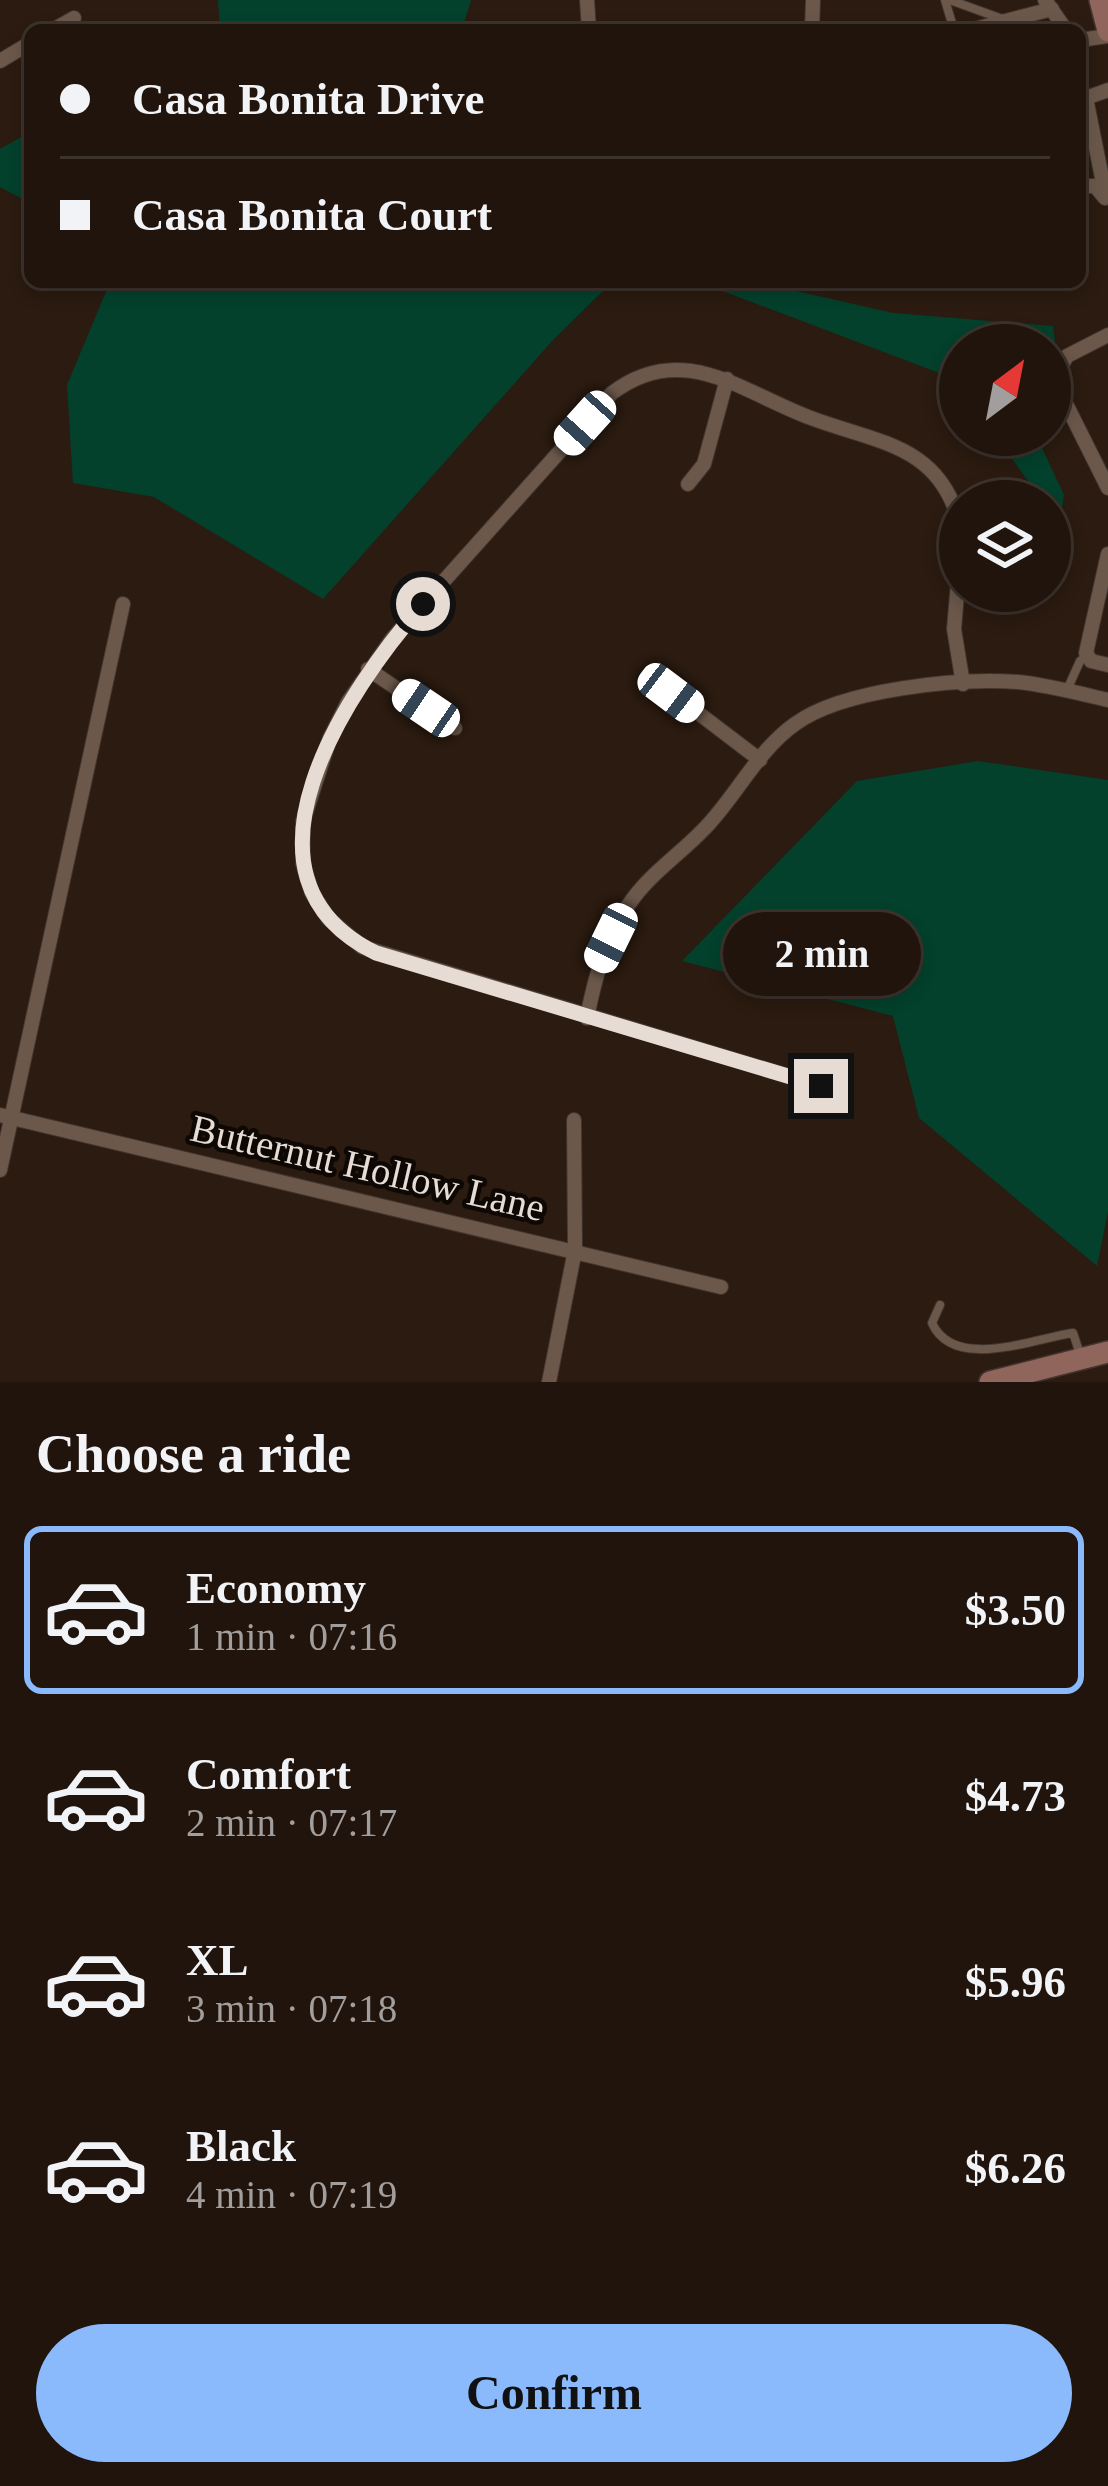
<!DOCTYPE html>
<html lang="en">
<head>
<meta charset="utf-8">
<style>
	body { margin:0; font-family:"Times New Roman",serif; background:#2d211a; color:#f1f3f6; height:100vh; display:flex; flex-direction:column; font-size:45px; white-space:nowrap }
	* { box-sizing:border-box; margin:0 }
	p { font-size:39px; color:#a29e9d }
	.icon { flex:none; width:66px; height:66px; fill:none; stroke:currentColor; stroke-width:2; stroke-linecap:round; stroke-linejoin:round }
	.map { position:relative; height:1382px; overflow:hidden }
	.panel { display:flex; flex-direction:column; background:#20140c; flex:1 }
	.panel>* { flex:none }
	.hud { position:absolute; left:24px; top:24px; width:1062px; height:264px; border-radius:18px; box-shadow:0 6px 18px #0003,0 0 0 3px #3d332d; display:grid; align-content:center; height:264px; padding:0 36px; background:#20140c }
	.needle { width:78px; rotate:32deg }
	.buttons { position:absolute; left:939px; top:324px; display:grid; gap:24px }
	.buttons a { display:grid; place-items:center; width:132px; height:132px; border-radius:50%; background:#20140c; box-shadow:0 6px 18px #0003,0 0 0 3px #3d332d; font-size:60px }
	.end { position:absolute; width:54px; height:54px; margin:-27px; border:15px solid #e7dcd4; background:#111; box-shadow:0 0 0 6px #111 }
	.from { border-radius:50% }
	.bubble { position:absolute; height:84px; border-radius:42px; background:#20140c; box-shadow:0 6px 18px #0003,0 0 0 3px #3d332d; font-size:39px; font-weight:800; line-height:84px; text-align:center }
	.car { position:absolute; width:36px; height:72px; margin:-36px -18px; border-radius:15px; box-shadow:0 0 9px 3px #0007; background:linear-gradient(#fff 24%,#345 0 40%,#fff 0 76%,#345 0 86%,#fff 0) }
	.hud b { display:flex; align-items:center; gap:42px; height:114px; font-size:45px }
	.hud b+b { border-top:3px solid #3d332d }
	.hud i { width:30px; height:30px; background:#f1f3f6 }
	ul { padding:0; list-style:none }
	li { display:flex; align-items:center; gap:36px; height:168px; margin:0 24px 18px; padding:0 12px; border:6px solid transparent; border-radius:18px }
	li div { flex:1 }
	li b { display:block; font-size:45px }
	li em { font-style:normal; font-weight:800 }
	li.active { border-color:#8abafc }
	li>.icon { width:108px; height:108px; stroke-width:1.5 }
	h2 { padding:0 36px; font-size:54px; line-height:144px }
	.primary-button { display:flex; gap:24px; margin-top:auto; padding:24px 36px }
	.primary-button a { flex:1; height:138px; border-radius:72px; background:#8abafc; color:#111; font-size:48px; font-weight:800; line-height:138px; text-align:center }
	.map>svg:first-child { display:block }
	.green { fill:#03412c }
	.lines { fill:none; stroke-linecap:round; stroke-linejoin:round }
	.service-casing { stroke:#42352f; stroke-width:10 }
	.minor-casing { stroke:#42352f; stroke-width:16 }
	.secondary-casing { stroke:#42352f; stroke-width:24 }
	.service { stroke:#6b584b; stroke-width:8 }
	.minor { stroke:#6b584b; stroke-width:14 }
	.secondary { stroke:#8f655c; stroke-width:21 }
	.route { stroke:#e7dcd4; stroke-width:15 }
	.labels { text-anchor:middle; stroke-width:9; stroke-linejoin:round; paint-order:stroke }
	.street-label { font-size:39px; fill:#e7dcd4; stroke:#0e0804 }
</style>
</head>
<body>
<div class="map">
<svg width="1108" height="1382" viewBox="0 0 1108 1382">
	<rect width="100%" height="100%" fill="#2b1b10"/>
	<g class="green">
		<polygon points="218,0 471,0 462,30 220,30"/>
		<polygon points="30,132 30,203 0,187 0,149"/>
		<polygon points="110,282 667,282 604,290 553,340 323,599 154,497 73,483 67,385"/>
		<polygon points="699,282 756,282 893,313 1053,326 1055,342 1047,345 960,345 960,386 955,379"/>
		<polygon points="995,435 1036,435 1064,495 1056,548 1050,549 1050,501 1036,501 1036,492"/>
		<polygon points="978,761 1108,780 1108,1212 1097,1266 919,1118 893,1016 682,961 857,781"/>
	</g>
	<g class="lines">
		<defs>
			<g id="service">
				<polyline points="945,0 954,30"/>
				<polyline points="950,0 1005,20"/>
				<polyline points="1067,690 1080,661 1087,656"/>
				<path d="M940 1305 932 1323C954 1372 1035 1338 1073 1333L1081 1357"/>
			</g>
			<g id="minor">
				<polyline points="587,0 589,30"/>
				<polyline points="1045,0 1066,30"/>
				<polyline points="53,30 74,18"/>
				<polyline points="812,30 813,0"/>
				<polyline points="971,30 1052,9"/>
				<polyline points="1080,40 1108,36"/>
				<polyline points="0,61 30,43"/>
				<polyline points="1080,186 1095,186 1105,198"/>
				<polyline points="1105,193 1086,98 1108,90"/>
				<polyline points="1108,335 1067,356 1056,375 1058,388 1108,488"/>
				<polyline points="688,484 704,464 727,379"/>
				<polyline points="1108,554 1086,653 1091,661 1108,665"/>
				<polyline points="960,560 954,629 963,684"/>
				<polyline points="368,669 455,728"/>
				<polyline points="672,693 760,760"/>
				<path d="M587 1018C597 966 612 916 651 878 668 861 688 846 705 828 736 796 758 750 795 724 843 689 958 678 1018 682 1048 685 1078 693 1108 700"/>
				<path d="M821 1086 362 947 328 918 312 893 303 864V821L330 738 348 702 392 639 612 393C683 339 743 393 811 418 877 443 940 444 960 525"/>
				<polyline points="0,1115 721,1287"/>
				<polyline points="0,1170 123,604"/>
				<polyline points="549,1382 575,1250 574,1120"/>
			</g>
			<g id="secondary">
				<polyline points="1100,0 1108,31"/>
				<polyline points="990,1382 1108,1352"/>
			</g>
		</defs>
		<use href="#service" class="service-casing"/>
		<use href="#minor" class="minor-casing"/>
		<use href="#secondary" class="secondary-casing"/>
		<use href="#service" class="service"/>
		<use href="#minor" class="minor"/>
		<use href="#secondary" class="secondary"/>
	</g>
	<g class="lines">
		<path class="route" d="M423 604C347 690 221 877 376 953L821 1086"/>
	</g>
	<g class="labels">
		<g class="street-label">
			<text transform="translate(368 1167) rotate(13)" y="14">Butternut Hollow Lane</text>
		</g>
	</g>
</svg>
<div class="buttons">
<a><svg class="needle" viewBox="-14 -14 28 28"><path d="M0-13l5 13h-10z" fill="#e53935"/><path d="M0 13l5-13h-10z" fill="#a29e9d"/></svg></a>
<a><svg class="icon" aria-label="layers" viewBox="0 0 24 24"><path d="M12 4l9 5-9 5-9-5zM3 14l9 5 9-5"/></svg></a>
</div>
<i class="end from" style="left:423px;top:604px"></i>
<i class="end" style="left:821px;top:1086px"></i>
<div class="bubble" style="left:723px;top:912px;width:198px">2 min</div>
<i class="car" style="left:585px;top:423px;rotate:222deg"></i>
<i class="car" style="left:671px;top:693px;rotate:127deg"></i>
<i class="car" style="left:426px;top:708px;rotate:304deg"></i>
<i class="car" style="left:611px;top:938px;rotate:206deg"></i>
<div class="hud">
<b><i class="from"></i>Casa Bonita Drive</b>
<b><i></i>Casa Bonita Court</b>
</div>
</div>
<section class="panel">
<h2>Choose a ride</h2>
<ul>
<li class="active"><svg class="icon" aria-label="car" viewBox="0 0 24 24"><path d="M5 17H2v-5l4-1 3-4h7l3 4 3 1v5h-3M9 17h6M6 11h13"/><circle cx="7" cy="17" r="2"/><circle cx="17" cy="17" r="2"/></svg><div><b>Economy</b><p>1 min · 07:16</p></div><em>$3.50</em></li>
<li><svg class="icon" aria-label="car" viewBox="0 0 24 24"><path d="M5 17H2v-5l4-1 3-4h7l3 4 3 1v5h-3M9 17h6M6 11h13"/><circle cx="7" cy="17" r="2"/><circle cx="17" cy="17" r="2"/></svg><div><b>Comfort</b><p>2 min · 07:17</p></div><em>$4.73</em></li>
<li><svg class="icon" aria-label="car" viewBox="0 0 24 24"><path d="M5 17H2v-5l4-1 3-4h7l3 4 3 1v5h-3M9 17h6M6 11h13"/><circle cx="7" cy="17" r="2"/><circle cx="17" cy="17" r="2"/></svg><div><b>XL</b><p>3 min · 07:18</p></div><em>$5.96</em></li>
<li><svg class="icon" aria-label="car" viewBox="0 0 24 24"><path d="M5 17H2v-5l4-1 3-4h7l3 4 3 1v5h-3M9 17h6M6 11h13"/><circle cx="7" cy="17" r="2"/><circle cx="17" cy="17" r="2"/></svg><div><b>Black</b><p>4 min · 07:19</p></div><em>$6.26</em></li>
</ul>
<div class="primary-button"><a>Confirm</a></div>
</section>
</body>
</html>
